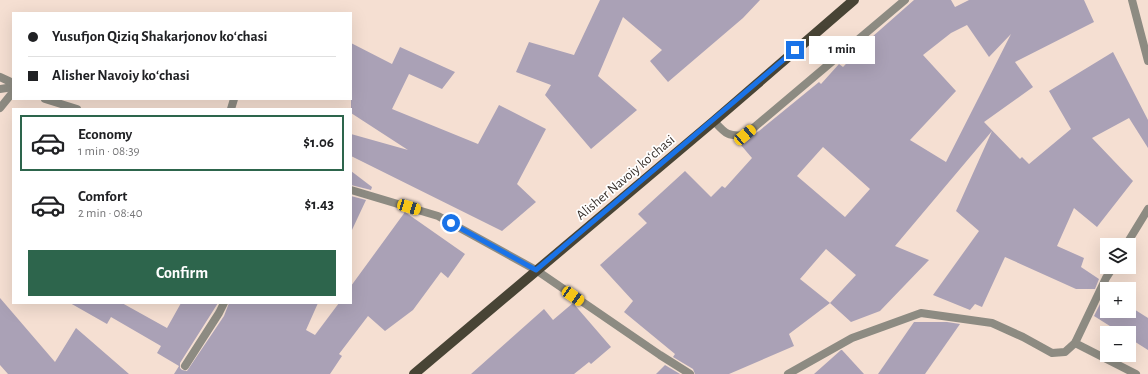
<!DOCTYPE html>
<html lang="en">
<head>
<meta charset="utf-8">
<style>
	body { margin:0; font-family:"Alegreya Sans",sans-serif; background:#f2f2f2; color:#202124; height:100vh; display:flex; flex-direction:column; font-size:15px; white-space:nowrap }
	* { box-sizing:border-box; margin:0 }
	p { font-size:13px; color:#757577 }
	.icon { flex:none; width:22px; height:22px; fill:none; stroke:currentColor; stroke-width:2; stroke-linecap:round; stroke-linejoin:round }
	.map { position:relative; flex:1; overflow:hidden }
	.panel { position:absolute; left:12px; top:108px; width:340px; height:196px; display:flex; flex-direction:column; background:#fff; border-radius:0px; box-shadow:0 4px 16px #0002 }
	.panel>* { flex:none }
	.hud { position:absolute; left:12px; top:12px; width:340px; height:88px; border-radius:0px; box-shadow:0 4px 16px #0002; display:grid; align-content:center; height:88px; padding:0 16px; background:#fff }
	.tools { position:absolute; left:1100px; top:238px; display:grid; gap:8px }
	.tools a { display:grid; place-items:center; width:36px; height:36px; border-radius:0px; background:#fff; box-shadow:0 4px 16px #0002; font-size:20px }
	.end { position:absolute; width:18px; height:18px; margin:-9px; border:5px solid #1a73e8; background:#fff; box-shadow:0 0 0 2px #fff }
	.from { border-radius:50% }
	.bubble { position:absolute; height:28px; border-radius:0px; background:#fff; box-shadow:0 4px 16px #0002; font-size:13px; font-weight:700; line-height:28px; text-align:center }
	.car { position:absolute; width:12px; height:24px; margin:-12px -6px; border-radius:5px; box-shadow:0 0 3px 1px #0007; background:linear-gradient(#f5c518 24%,#345 0 40%,#f5c518 0 76%,#345 0 86%,#f5c518 0) }
	.hud b { display:flex; align-items:center; gap:14px; height:38px; font-size:15px }
	.hud b+b { border-top:1px solid #e0e0e0 }
	.hud i { width:10px; height:10px; background:#202124 }
	ul { padding:7px 0 0; list-style:none }
	li { display:flex; align-items:center; gap:12px; height:56px; margin:0 8px 6px; padding:0 8px; border:2px solid transparent; border-radius:0px }
	li div { flex:1 }
	li b { display:block; font-size:15px }
	li em { font-style:normal; font-weight:700 }
	li.active { border-color:#2d654c }
	li>.icon { width:36px; height:36px; stroke-width:1.5 }
	.button { display:flex; gap:8px; margin-top:auto; padding:8px 16px }
	.button a { flex:1; height:46px; border-radius:0px; background:#2d654c; color:#fff; font-size:16px; font-weight:700; line-height:46px; text-align:center }
	.map>svg:first-child { display:block }
	.building { fill:#aaa1b6; fill-rule:evenodd }
	.lines { fill:none; stroke-linecap:round; stroke-linejoin:round }
	.lane { stroke:#8d8b82; stroke-width:8 }
	.street { stroke:#8d8b82; stroke-width:8 }
	.primary { stroke:#484435; stroke-width:10 }
	.route { stroke:#1a73e8; stroke-width:5 }
	.labels { text-anchor:middle; stroke-width:3.5; stroke-linejoin:round; paint-order:stroke }
	.street-label { font-size:14px; fill:#38302b; stroke:#fff }
</style>
</head>
<body>
<div class="map">
<svg width="1148" height="374" viewBox="0 0 1148 374">
	<rect width="100%" height="100%" fill="#f5dfd2"/>
	<g class="building">
		<polygon points="600,0 760,0 743,18 668,82 650,61 662,50 623,17 598,76 637,110 591,149 545,95 551,85 516,72 529,42 574,55"/>
		<path d="M914 0H951L955 7 969 0H1084L1094 22 1015 62 1033 87 984 122 1020 159 1022 157 1029 164 1071 129 1049 91 1113 52 1148 120V148L1129 118 1092 138 1133 181 1097 227 1074 208 1057 246 1084 258 1081 267 1099 279 1095 289H1076L1005 257 982 307 975 304 970 310 933 295 979 231 956 211 992 131 895 246 929 260 880 311 851 322 830 303 856 275 826 249 800 279 830 303 789 334 794 346 729 374H695L693 369 673 357 675 354 624 312 633 301 600 265 647 223 638 214 685 171 711 197 722 186 725 188 752 158 740 144 759 131 819 82 821 84 839 64 843 67 872 37ZM967 25 989 57 1011 34 946 162 910 140 956 91 923 55 951 33ZM823 147 870 189 845 217 797 176Z"/>
		<polygon points="351,43 392,64 400,47 455,72 442,89 409,74 392,109 478,144 499,105 546,129 517,184 536,202 502,231 351,156 351,134 408,150 351,113"/>
		<polygon points="351,171 372,187 371,190 351,185"/>
		<polygon points="351,196 366,200 351,232"/>
		<polygon points="405,212 465,254 448,278 441,272 413,310 385,331 368,316 339,354 342,356 330,374 174,374 179,366 157,353 161,346 111,317 107,324 70,303 122,303 167,328 181,303 218,303 180,363 180,368 182,370 187,371 224,316 229,303 318,303 306,330 315,335 339,303 351,303 351,286"/>
		<polygon points="1106,292 1107,293 1107,311 1129,311 1129,306 1148,318 1148,350 1129,338 1129,333 1121,333 1094,316"/>
		<polygon points="0,298 55,362 76,328 129,374 8,374 0,365"/>
		<polygon points="573,303 611,347 591,364 589,362 574,374 471,374 544,309 553,320"/>
		<polygon points="914,322 947,322 960,324 925,374 878,374"/>
		<polygon points="842,350 864,374 814,374 841,350"/>
		<polygon points="665,365 680,374 656,374"/>
	</g>
	<g class="lines">
		<g class="lane">
			<polyline points="0,89 13,87"/>
			<path d="M714 121C725 133 727 137 745 135L905 0"/>
			<polyline points="1075,343 1136,374"/>
		</g>
		<g class="street">
			<polyline points="1132,0 1148,61"/>
			<polyline points="0,77 13,83"/>
			<polyline points="45,99 77,109"/>
			<polyline points="0,108 13,92"/>
			<polyline points="231,109 234,99"/>
			<polyline points="351,190 438,216 536,270 660,355 690,374"/>
			<polyline points="1126,245 1148,209"/>
			<polyline points="185,366 219,313 224,303"/>
			<polyline points="788,374 852,338 921,313 992,323 1023,337 1052,353 1065,352 1075,343 1106,278 1113,267"/>
		</g>
		<polyline class="primary" points="414,374 714,121 854,0"/>
	</g>
	<g class="lines">
		<polyline class="route" points="451,223 536,270 795,50"/>
	</g>
	<g class="labels">
		<g class="street-label">
			<text transform="translate(625 177) rotate(-40)" y="5">Alisher Navoiy koʻchasi</text>
		</g>
	</g>
</svg>
<div class="tools">
<a><svg class="icon" aria-label="layers" viewBox="0 0 24 24"><path d="M12 4l9 5-9 5-9-5zM3 14l9 5 9-5"/></svg></a>
<a>+</a>
<a>−</a>
</div>
<i class="end from" style="left:451px;top:223px"></i>
<i class="end" style="left:795px;top:50px"></i>
<div class="bubble" style="left:809px;top:36px;width:66px">1 min</div>
<i class="car" style="left:745px;top:135px;rotate:50deg"></i>
<i class="car" style="left:409px;top:207px;rotate:107deg"></i>
<i class="car" style="left:573px;top:296px;rotate:124deg"></i>
<div class="hud">
<b><i class="from"></i>Yusufjon Qiziq Shakarjonov koʻchasi</b>
<b><i></i>Alisher Navoiy koʻchasi</b>
</div>
<section class="panel">
<ul>
<li class="active"><svg class="icon" aria-label="car" viewBox="0 0 24 24"><path d="M5 17H2v-5l4-1 3-4h7l3 4 3 1v5h-3M9 17h6M6 11h13"/><circle cx="7" cy="17" r="2"/><circle cx="17" cy="17" r="2"/></svg><div><b>Economy</b><p>1 min · 08:39</p></div><em>$1.06</em></li>
<li><svg class="icon" aria-label="car" viewBox="0 0 24 24"><path d="M5 17H2v-5l4-1 3-4h7l3 4 3 1v5h-3M9 17h6M6 11h13"/><circle cx="7" cy="17" r="2"/><circle cx="17" cy="17" r="2"/></svg><div><b>Comfort</b><p>2 min · 08:40</p></div><em>$1.43</em></li>
</ul>
<div class="button"><a>Confirm</a></div>
</section>
</div>
</body>
</html>
